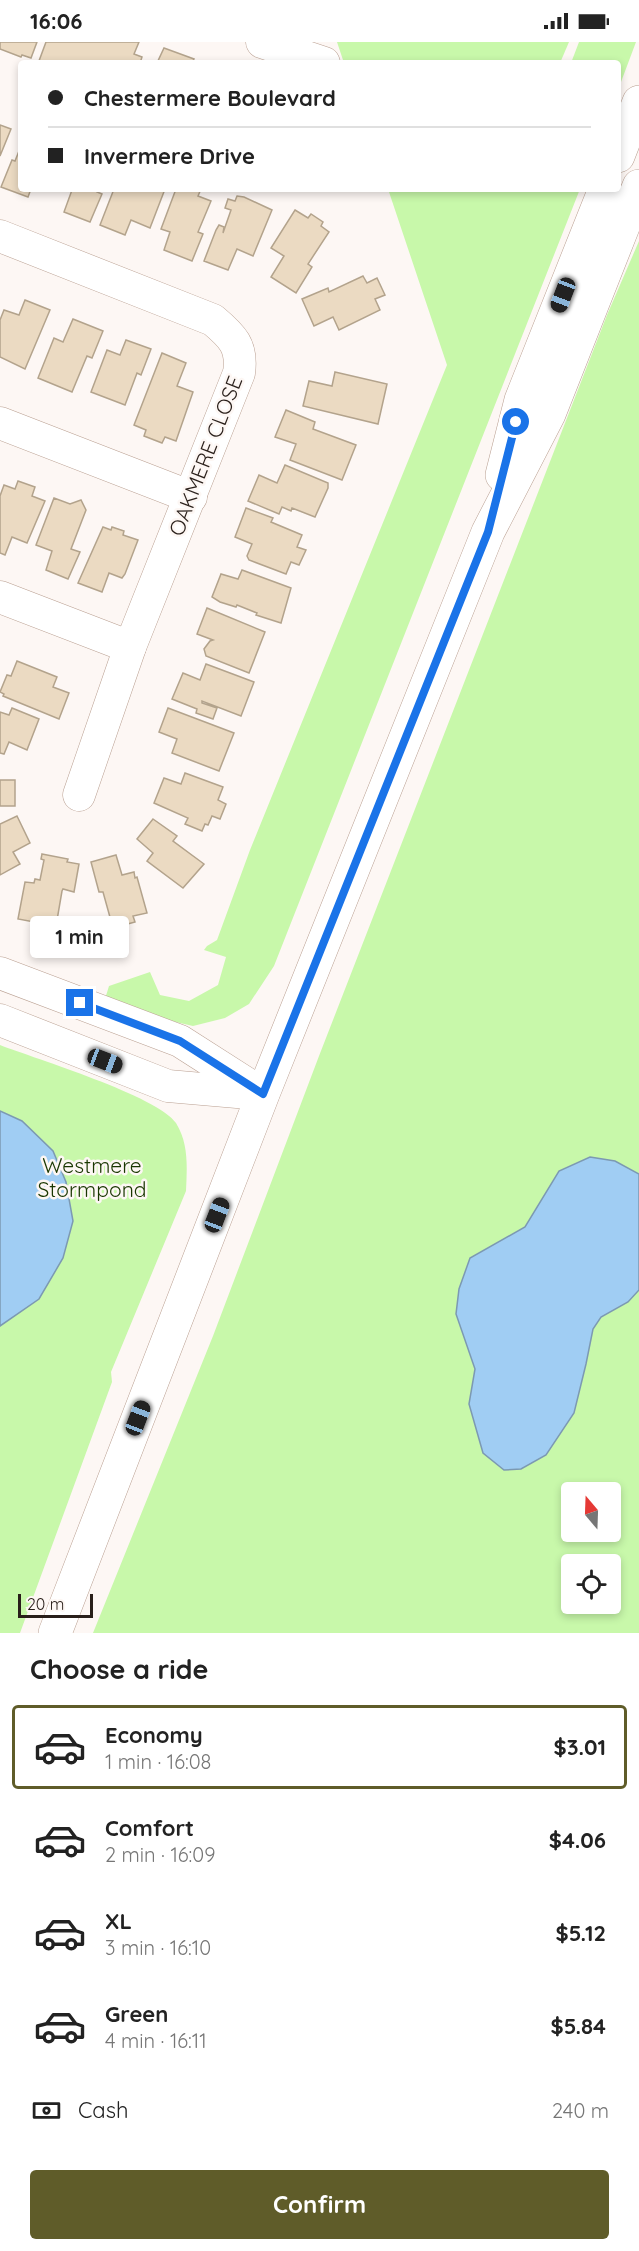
<!DOCTYPE html>
<html lang="en">
<head>
<meta charset="utf-8">
<style>
	body { margin:0; font-family:Quicksand,sans-serif; background:#f2f2f2; color:#222; height:100vh; display:flex; flex-direction:column; font-size:22px; white-space:nowrap }
	* { box-sizing:border-box; margin:0 }
	p { font-size:20px; color:#767676 }
	.icon { flex:none; width:33px; height:33px; fill:none; stroke:currentColor; stroke-width:2; stroke-linecap:round; stroke-linejoin:round }
	.map { position:relative; height:1591px; overflow:hidden }
	.drawer { display:flex; flex-direction:column; background:#fff; flex:1 }
	.drawer>* { flex:none }
	.top-card { position:absolute; left:18px; top:18px; width:603px; height:132px; border-radius:6px; box-shadow:0 3px 9px #0003; display:grid; align-content:center; height:132px; padding:0 30px; background:#fff }
	.needle { width:39px; rotate:341deg }
	.tools { position:absolute; left:561px; top:1440px; display:grid; gap:12px }
	.tools a { display:grid; place-items:center; width:60px; height:60px; border-radius:6px; background:#fff; box-shadow:0 3px 9px #0003; font-size:30px }
	.scale { position:absolute; left:18px; bottom:15px; width:75px; box-sizing:border-box; padding-left:6px; border:3px solid #291f1a; border-top:0; font-size:16px; line-height:21px; white-space:nowrap; color:#291f1a; -webkit-text-stroke:4px #fdf7f4; paint-order:stroke }
	.end { position:absolute; width:27px; height:27px; margin:-14px; border:8px solid #1a73e8; background:#fff; box-shadow:0 0 0 3px #fff }
	.from { border-radius:50% }
	.bubble { position:absolute; height:42px; border-radius:6px; background:#fff; box-shadow:0 3px 9px #0003; font-size:20px; font-weight:700; line-height:42px; text-align:center }
	.car { position:absolute; width:18px; height:36px; margin:-18px -9px; border-radius:8px; box-shadow:0 0 4px 2px #0007; background:linear-gradient(#222 24%,#8ab4d8 0 40%,#222 0 76%,#8ab4d8 0 86%,#222 0) }
	.top-card b { display:flex; align-items:center; gap:21px; height:57px; font-size:22px }
	.top-card b+b { border-top:2px solid #e0e0e0 }
	.top-card i { width:15px; height:15px; background:#222 }
	ul { padding:0; list-style:none }
	li { display:flex; align-items:center; gap:18px; height:84px; margin:0 12px 9px; padding:0 18px; border:3px solid transparent; border-radius:6px }
	li div { flex:1 }
	li b { display:block; font-size:22px }
	li em { font-style:normal; font-weight:700 }
	li.active { border-color:#5f5c29 }
	li>.icon { width:54px; height:54px; stroke-width:1.5 }
	h2 { padding:0 30px; font-size:27px; line-height:72px }
	.pay { display:flex; align-items:center; gap:15px; height:66px; padding:0 30px; font-size:22px }
	.pay p { margin-inline-start:auto }
	.cta { display:flex; gap:12px; margin-top:auto; padding:12px 30px }
	.cta a { flex:1; height:69px; border-radius:6px; background:#5f5c29; color:#fff; font-size:24px; font-weight:700; line-height:69px; text-align:center }
	.status { display:flex; justify-content:space-between; align-items:center; height:42px; padding:0 30px; background:#fff; direction:ltr }
	.status svg { height:16px; fill:currentColor }
	.map>svg:first-child { display:block }
	.green { fill:#c8f8aa; fill-rule:evenodd }
	.water { fill:#a0cdf3; stroke:#7c99b2; stroke-width:1.5 }
	.building { fill:#ebdac2; stroke:#b3a38c; stroke-width:1.5 }
	.lines { fill:none; stroke-linecap:round; stroke-linejoin:round }
	.minor-casing { stroke:#baa092; stroke-width:33 }
	.major-casing { stroke:#baa092; stroke-width:34 }
	.minor { stroke:#fff; stroke-width:32 }
	.major { stroke:#fff; stroke-width:33 }
	.route { stroke:#1a73e8; stroke-width:8 }
	.labels { text-anchor:middle; stroke-width:5; stroke-linejoin:round; paint-order:stroke }
	.street-label { font-size:21px; fill:#291f1a; stroke:#fdf7f4 }
	.park-label { font-size:21px; fill:#193700; stroke:#fdf7f4 }
</style>
</head>
<body>
<div class="status"><b>16:06</b><svg viewBox="0 0 49 12"><path d="M0 12V9h3v3zM5 12V6h3v6zM10 12V3h3v9zM15 12V0h3v12zM26 1h20v11H26zM47 4h2v5h-2z"/></svg></div>
<div class="map">
<svg width="639" height="1591" viewBox="0 0 639 1591">
	<rect width="100%" height="100%" fill="#fdf7f4"/>
	<g class="green">
		<polygon points="337,0 569,0 560,21 344,21"/>
		<polygon points="579,0 636,0 618,48 618,21 571,21"/>
		<polygon points="388,147 580,147 274,924 249,962 225,976 193,984 154,975 105,957 109,944 150,930 160,953 189,959 218,943 226,915 204,908 207,904 217,898 250,808 447,323"/>
		<path d="M639 199V1591H93L213 1294 319 1014 607 273ZM572 1450H610V1490H572ZM572 1522H610V1562H572Z"/>
		<path d="M0 1003C36 1017 158 1054 176 1081 189 1102 187 1126 186 1149L111 1330 112 1340 20 1591H0Z"/>
	</g>
	<g class="water">
		<polygon points="0,1069 22,1079 53,1109 66,1140 73,1179 63,1216 39,1257 0,1284"/>
		<polygon points="590,1115 615,1119 639,1132 639,1248 628,1260 601,1275 593,1287 586,1322 574,1371 546,1413 521,1427 504,1428 483,1411 469,1362 475,1327 456,1272 459,1247 470,1216 525,1185 559,1129"/>
	</g>
	<g class="building">
		<polygon points="0,0 37,0 31,16 22,13 21,15 0,7"/>
		<polygon points="46,0 139,0 134,12 142,15 140,21 43,21 39,19"/>
		<polygon points="164,6 194,17 192,21 157,21"/>
		<polygon points="0,83 11,87 0,114"/>
		<polygon points="21,104 21,147 31,147 28,155 1,145 12,118 15,119"/>
		<polygon points="69,147 99,147 97,150 102,152 90,180 64,170 72,148"/>
		<polygon points="114,147 165,147 150,186 131,178 125,193 100,183"/>
		<polygon points="176,147 201,147 198,154 211,159 198,190 203,192 192,219 164,208 170,190 161,187"/>
		<polygon points="237,154 244,155 272,168 253,214 237,207 228,228 204,219 216,188 219,183 224,185 223,191 231,168 225,166 228,157 235,159"/>
		<polygon points="295,168 308,176 311,172 323,180 321,184 329,190 308,222 312,225 296,251 271,235 284,214 271,206"/>
		<polygon points="363,234 367,241 377,236 385,253 375,257 380,268 339,288 333,275 314,284 302,257 328,246 329,250"/>
		<polygon points="25,258 50,268 25,327 0,315 0,278 4,268 19,273"/>
		<polygon points="73,277 103,289 92,316 87,314 72,350 38,336 54,296 63,300"/>
		<polygon points="126,298 151,307 141,333 137,331 125,363 91,350 107,308 120,313"/>
		<polygon points="162,311 186,321 177,344 193,350 176,399 165,395 162,401 144,394 146,388 134,383"/>
		<polygon points="335,330 387,342 378,382 303,364 309,339 332,344"/>
		<polygon points="286,368 315,380 313,387 356,403 342,438 290,418 296,402 275,395"/>
		<polygon points="285,423 328,441 328,446 315,475 292,466 291,469 282,465 279,472 248,459 259,433 277,441"/>
		<polygon points="18,439 35,445 32,454 45,459 27,501 12,495 5,513 0,511 0,454 4,443 15,447"/>
		<polygon points="54,456 70,462 81,458 86,468 71,507 80,510 68,537 46,528 52,509 36,503"/>
		<polygon points="246,466 273,476 271,480 302,493 297,505 306,508 299,523 291,520 286,532 249,518 247,514 252,502 235,495"/>
		<polygon points="103,485 111,488 112,485 124,489 123,493 138,498 125,532 122,536 109,531 102,550 78,541"/>
		<polygon points="242,528 291,546 281,581 256,573 257,571 237,563 236,565 220,560 212,555 221,532 238,537"/>
		<polygon points="207,566 265,590 249,631 206,614 204,607 210,599 213,598 197,592"/>
		<polygon points="17,619 57,635 53,645 69,651 59,677 3,654 4,652 0,650 7,633 11,634"/>
		<polygon points="206,622 254,640 241,674 202,659 202,661 217,666 213,677 196,671 197,667 172,657 183,631 200,638"/>
		<polygon points="12,666 39,677 27,708 9,700 4,712 0,711 0,670 9,673"/>
		<polygon points="168,666 234,691 219,729 172,711 177,697 159,690"/>
		<polygon points="185,731 223,745 218,758 226,762 220,777 212,774 208,783 205,782 202,789 185,782 188,776 154,761 164,736 181,742"/>
		<rect x="0" y="738" width="15" height="26"/>
		<polygon points="17,774 30,801 13,810 20,822 0,833 0,782"/>
		<polygon points="153,777 177,794 173,799 204,822 183,846 147,819 153,811 137,797"/>
		<polygon points="42,812 68,817 67,820 79,822 74,850 63,847 62,849 56,884 18,877 25,840 34,841 35,837 40,838 44,818 41,817"/>
		<polygon points="116,813 122,833 134,830 135,836 137,835 147,871 133,874 135,880 113,886 103,850 99,850 91,820"/>
	</g>
	<g class="lines">
		<defs>
			<g id="minor">
				<polyline points="262,0 324,21"/>
				<path d="M0 194 213 278C232 294 243 304 239 331L130 605 0 555"/>
				<polyline points="0,381 191,455"/>
				<polyline points="79,753 130,605"/>
				<polyline points="0,931 180,999 263,1052"/>
				<polyline points="0,978 168,1044 259,1052"/>
			</g>
			<g id="major">
				<polyline points="618,114 639,60"/>
				<polyline points="502,433 521,358 605,147"/>
				<polyline points="55,1591 263,1052 488,490 549,372 639,144"/>
			</g>
		</defs>
		<use href="#minor" class="minor-casing"/>
		<use href="#major" class="major-casing"/>
		<use href="#minor" class="minor"/>
		<use href="#major" class="major"/>
	</g>
	<g class="lines">
		<polyline class="route" points="80,961 180,999 263,1052 488,490 516,380"/>
	</g>
	<g class="labels">
		<g class="street-label">
			<text transform="translate(206 414) rotate(-69)" y="7">OAKMERE CLOSE</text>
		</g>
		<g class="park-label">
			<text x="92" y="1131">Westmere<tspan x="92" dy="24">Stormpond</tspan></text>
		</g>
	</g>
</svg>
<div class="tools">
<a><svg class="needle" viewBox="-14 -14 28 28"><path d="M0-13l5 13h-10z" fill="#e53935"/><path d="M0 13l5-13h-10z" fill="#767676"/></svg></a>
<a><svg class="icon" aria-label="locate" viewBox="0 0 24 24"><circle cx="12" cy="12" r="6"/><path d="M12 2v4M12 18v4M2 12h4M18 12h4"/></svg></a>
</div>
<div class="scale">20 m</div>
<i class="end from" style="left:516px;top:380px"></i>
<i class="end" style="left:80px;top:961px"></i>
<div class="bubble" style="left:30px;top:874px;width:99px">1 min</div>
<i class="car" style="left:563px;top:253px;rotate:201deg"></i>
<i class="car" style="left:105px;top:1019px;rotate:111deg"></i>
<i class="car" style="left:217px;top:1173px;rotate:21deg"></i>
<i class="car" style="left:138px;top:1376px;rotate:21deg"></i>
<div class="top-card">
<b><i class="from"></i>Chestermere Boulevard</b>
<b><i></i>Invermere Drive</b>
</div>
</div>
<section class="drawer">
<h2>Choose a ride</h2>
<ul>
<li class="active"><svg class="icon" aria-label="car" viewBox="0 0 24 24"><path d="M5 17H2v-5l4-1 3-4h7l3 4 3 1v5h-3M9 17h6M6 11h13"/><circle cx="7" cy="17" r="2"/><circle cx="17" cy="17" r="2"/></svg><div><b>Economy</b><p>1 min · 16:08</p></div><em>$3.01</em></li>
<li><svg class="icon" aria-label="car" viewBox="0 0 24 24"><path d="M5 17H2v-5l4-1 3-4h7l3 4 3 1v5h-3M9 17h6M6 11h13"/><circle cx="7" cy="17" r="2"/><circle cx="17" cy="17" r="2"/></svg><div><b>Comfort</b><p>2 min · 16:09</p></div><em>$4.06</em></li>
<li><svg class="icon" aria-label="car" viewBox="0 0 24 24"><path d="M5 17H2v-5l4-1 3-4h7l3 4 3 1v5h-3M9 17h6M6 11h13"/><circle cx="7" cy="17" r="2"/><circle cx="17" cy="17" r="2"/></svg><div><b>XL</b><p>3 min · 16:10</p></div><em>$5.12</em></li>
<li><svg class="icon" aria-label="car" viewBox="0 0 24 24"><path d="M5 17H2v-5l4-1 3-4h7l3 4 3 1v5h-3M9 17h6M6 11h13"/><circle cx="7" cy="17" r="2"/><circle cx="17" cy="17" r="2"/></svg><div><b>Green</b><p>4 min · 16:11</p></div><em>$5.84</em></li>
</ul>
<div class="pay"><svg class="icon" aria-label="cash" viewBox="0 0 24 24"><path d="M3 7h18v10H3z"/><circle cx="12" cy="12" r="2"/></svg>Cash<p>240 m</p></div>
<div class="cta"><a>Confirm</a></div>
</section>
</body>
</html>
